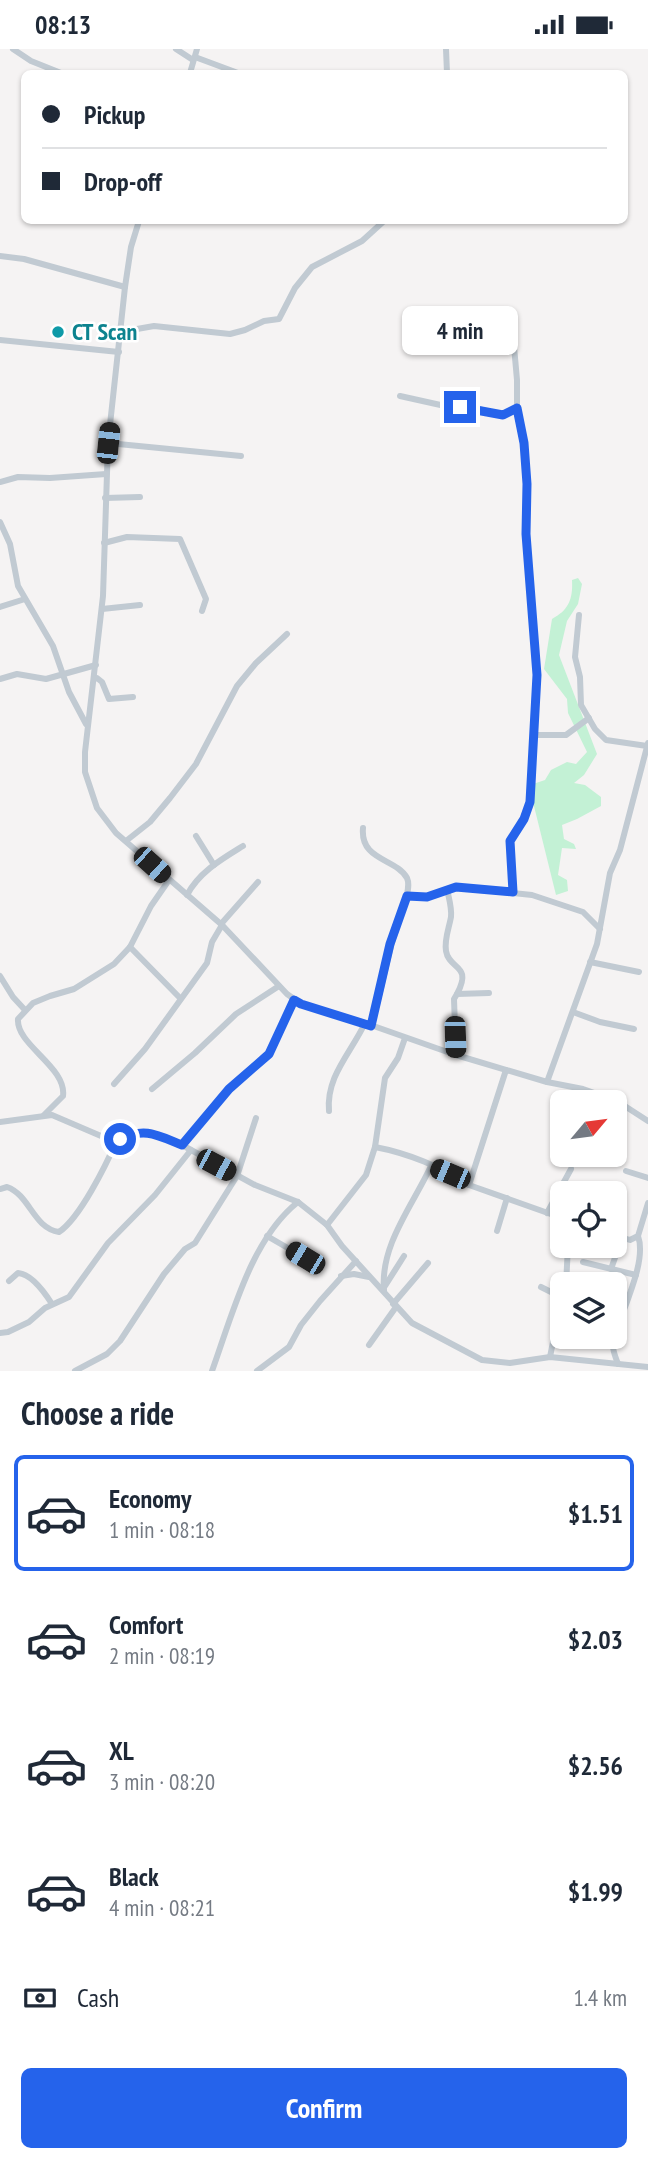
<!DOCTYPE html>
<html lang="en">
<head>
<meta charset="utf-8">
<style>
	body { margin:0; font-family:"PT Sans Narrow",sans-serif; background:#f6f6f7; color:#1f2937; height:100vh; display:flex; flex-direction:column; font-size:26px; white-space:nowrap }
	* { box-sizing:border-box; margin:0 }
	p { font-size:23px; color:#747a83 }
	.icon { flex:none; width:38px; height:38px; fill:none; stroke:currentColor; stroke-width:2; stroke-linecap:round; stroke-linejoin:round }
	.map { position:relative; height:1322px; overflow:hidden }
	.details { display:flex; flex-direction:column; background:#fff; flex:1 }
	.details>* { flex:none }
	.guide { position:absolute; left:21px; top:21px; width:607px; height:154px; border-radius:10px; box-shadow:0 2px 5px #0004; display:grid; align-content:center; height:154px; padding:0 21px; background:#fff }
	.needle { width:46px; rotate:61deg }
	.tools { position:absolute; left:550px; top:1041px; display:grid; gap:14px }
	.tools a { display:grid; place-items:center; width:77px; height:77px; border-radius:10px; background:#fff; box-shadow:0 2px 5px #0004; font-size:35px }
	.end { position:absolute; width:32px; height:32px; margin:-16px; border:9px solid #2563eb; background:#fff; box-shadow:0 0 0 4px #fff }
	.from { border-radius:50% }
	.bubble { position:absolute; height:49px; border-radius:10px; background:#fff; box-shadow:0 2px 5px #0004; font-size:23px; font-weight:700; line-height:49px; text-align:center }
	.car { position:absolute; width:21px; height:42px; margin:-21px -10px; border-radius:9px; box-shadow:0 0 5px 2px #0007; background:linear-gradient(#222 24%,#8ab4d8 0 40%,#222 0 76%,#8ab4d8 0 86%,#222 0) }
	.guide b { display:flex; align-items:center; gap:24px; height:66px; font-size:26px }
	.guide b+b { border-top:2px solid #e0e1e3 }
	.guide i { width:18px; height:18px; background:#1f2937 }
	ul { padding:0; list-style:none }
	li { display:flex; align-items:center; gap:21px; height:116px; margin:0 14px 10px; padding:0 7px; border:4px solid transparent; border-radius:10px }
	li div { flex:1 }
	li b { display:block; font-size:26px }
	li em { font-style:normal; font-weight:700 }
	li.current { border-color:#2563eb }
	li>.icon { width:63px; height:63px; stroke-width:1.5 }
	h2 { padding:0 21px; font-size:32px; line-height:84px }
	.pay { display:flex; align-items:center; gap:18px; height:77px; padding:0 21px; font-size:26px }
	.pay p { margin-inline-start:auto }
	.primary-button { display:flex; gap:14px; margin-top:auto; padding:14px 21px }
	.primary-button a { flex:1; height:80px; border-radius:10px; background:#2563eb; color:#fff; font-size:28px; font-weight:700; line-height:80px; text-align:center }
	.status { display:flex; justify-content:space-between; align-items:center; height:49px; padding:0 35px; background:#fff; direction:ltr }
	.status svg { height:19px; fill:currentColor }
	.map>svg:first-child { display:block }
	.green { fill:#c3f1d5 }
	.lines { fill:none; stroke-linecap:round; stroke-linejoin:round }
	.street { stroke:#c1cad2; stroke-width:6 }
	.route { stroke:#2563eb; stroke-width:9 }
	.culture-dot { fill:#0f9aa8; stroke:#fff; stroke-width:2.5 }
	.labels { text-anchor:middle; stroke-width:5; stroke-linejoin:round; paint-order:stroke }
	.culture-label { font-size:24px; font-weight:bold; fill:#0d838f; stroke:#fff; text-anchor:start }
</style>
</head>
<body>
<div class="status"><b>08:13</b><svg viewBox="0 0 49 12"><path d="M0 12V9h3v3zM5 12V6h3v6zM10 12V3h3v9zM15 12V0h3v12zM26 1h20v11H26zM47 4h2v5h-2z"/></svg></div>
<div class="map">
<svg width="648" height="1322" viewBox="0 0 648 1322">
	<rect width="100%" height="100%" fill="#f5f3f3"/>
	<path class="green" d="M578 529 582 535 578 555 567 572 559 606 597 705 584 726 574 734 585 736 601 748V757L577 770 562 776 564 790 574 795 576 800 562 799 558 826 567 831 568 842 556 846 531 745 533 735 545 731 551 721 567 713 576 715 587 703 568 664 567 650 544 620 552 570C569 561 573 550 572 531Z"/>
	<g class="lines">
		<g class="street">
			<polyline points="13,0 31,12 61,24"/>
			<polyline points="176,0 193,11"/>
			<polyline points="446,0 447,24"/>
			<polyline points="195,8 238,24"/>
			<polyline points="190,24 197,0"/>
			<polyline points="139,172 131,198 125,238 108,394 103,547 85,703 85,723 97,759 116,784 222,876 287,945 301,955 365,974 456,1006 547,1033 583,1040 617,1052 648,1072"/>
			<polyline points="0,207 24,210 125,238"/>
			<polyline points="512,275 517,331 517,359 524,394 527,435 526,485 537,626 531,753 524,770 510,792 513,843"/>
			<polyline points="120,283 154,277 230,285 245,281 264,272 279,270 295,239 312,218 362,192 384,172"/>
			<polyline points="0,291 119,303"/>
			<polyline points="400,347 445,357 474,359 503,366 517,359"/>
			<polyline points="108,394 241,407"/>
			<polyline points="0,433 18,428 50,429 106,425"/>
			<polyline points="105,449 140,448"/>
			<polyline points="0,473 10,495 18,537 53,597 69,643 86,675"/>
			<polyline points="104,494 127,488 180,490 206,550 202,562"/>
			<polyline points="0,558 25,550"/>
			<polyline points="102,560 140,556"/>
			<polyline points="579,566 575,608 580,628 581,656 595,680 606,691 647,697"/>
			<polyline points="0,630 17,625 46,630 96,616"/>
			<polyline points="94,630 97,629 102,633 109,650 133,648"/>
			<polyline points="534,686 566,686 589,669"/>
			<path d="M363 779C360 812 396 809 407 829 411 838 405 852 402 861 388 899 383 938 371 977"/>
			<polyline points="196,787 214,816"/>
			<polyline points="126,792 150,773 170,749 196,715 237,637 256,614 287,585"/>
			<path d="M447 840C449 850 452 859 451 868 449 879 444 891 446 902 449 921 473 915 457 945"/>
			<path d="M187 846C199 823 222 810 243 797"/>
			<polyline points="407,847 427,847 456,838 532,846 583,863 600,880"/>
			<polyline points="221,875 258,833"/>
			<polyline points="130,898 180,949"/>
			<polyline points="590,913 639,923"/>
			<polyline points="0,927 13,948 25,961"/>
			<polyline points="573,963 600,973 634,980"/>
			<polyline points="456,1006 454,950 457,945 489,944"/>
			<polyline points="547,1033 597,895 610,824 620,801 648,694"/>
			<polyline points="114,1035 145,1000 207,914 212,893 222,876"/>
			<polyline points="152,1040 195,1004 236,965 279,937"/>
			<path d="M329 1062C326 1027 351 1004 365 974"/>
			<path d="M44 1066 63 1047C67 1018 16 996 18 970L33 954 50 947 74 940 114 915 130 898 151 857 169 831"/>
			<polyline points="0,1073 52,1066 101,1087 117,1091 134,1085 150,1083 182,1096 255,1136 298,1153 327,1176 342,1197 412,1274 482,1311 510,1314 550,1308 648,1318"/>
			<polyline points="182,1096 229,1040 269,1005 294,951"/>
			<path d="M375 1098C407 1104 442 1118 469 1136L562 1169"/>
			<polyline points="626,1122 648,1129"/>
			<polyline points="469,1136 506,1021"/>
			<path d="M0 1140 7 1138C30 1146 33 1179 59 1183 80 1169 106 1116 117 1091"/>
			<polyline points="547,1164 571,1120"/>
			<polyline points="327,1176 366,1126 375,1098 385,1029 398,1009 405,989"/>
			<polyline points="497,1182 507,1149"/>
			<polyline points="614,1186 630,1191 638,1187 648,1154"/>
			<polyline points="267,1187 305,1209"/>
			<polyline points="583,1213 636,1226"/>
			<polyline points="611,1220 622,1189"/>
			<polyline points="341,1227 354,1225 369,1228"/>
			<path d="M9 1232 18 1224C32 1225 45 1244 52 1255"/>
			<polyline points="566,1236 568,1197"/>
			<polyline points="385,1237 404,1207"/>
			<polyline points="541,1238 561,1248"/>
			<path d="M384 1241C380 1196 413 1156 431 1117"/>
			<polyline points="393,1255 428,1214"/>
			<polyline points="0,1284 8,1283 29,1273 45,1259 69,1248 108,1194 155,1146 191,1101"/>
			<polyline points="369,1296 396,1258"/>
			<polyline points="550,1308 562,1247"/>
			<path d="M618 1315C616 1309 612 1301 613 1294 619 1266 648 1214 638 1187"/>
			<polyline points="75,1322 107,1305 120,1292 164,1225 185,1200 195,1194 237,1127 256,1069"/>
			<path d="M212 1322C232 1267 251 1190 298 1153"/>
			<polyline points="257,1322 289,1298 301,1276 320,1252 356,1212"/>
		</g>
	</g>
	<g class="lines">
		<path class="route" d="M120 1090C145 1078 157 1086 182 1096L229 1040 269 1005 294 951 301 955 371 977 390 895 407 847 427 848 456 838 513 843 510 792 524 770 530 753 537 626 526 485 527 435 524 394 517 359 503 366 460 358"/>
	</g>
	<circle class="culture-dot" cx="58" cy="283" r="7"/>
	<g class="labels">
		<g class="culture-label">
			<text x="72" y="291">CT Scan</text>
		</g>
	</g>
</svg>
<div class="tools">
<a><svg class="needle" viewBox="-14 -14 28 28"><path d="M0-13l5 13h-10z" fill="#e53935"/><path d="M0 13l5-13h-10z" fill="#747a83"/></svg></a>
<a><svg class="icon" aria-label="locate" viewBox="0 0 24 24"><circle cx="12" cy="12" r="6"/><path d="M12 2v4M12 18v4M2 12h4M18 12h4"/></svg></a>
<a><svg class="icon" aria-label="layers" viewBox="0 0 24 24"><path d="M12 4l9 5-9 5-9-5zM3 14l9 5 9-5"/></svg></a>
</div>
<i class="end from" style="left:120px;top:1090px"></i>
<i class="end" style="left:460px;top:358px"></i>
<div class="bubble" style="left:402px;top:257px;width:116px">4 min</div>
<i class="car" style="left:108px;top:394px;rotate:6deg"></i>
<i class="car" style="left:152px;top:816px;rotate:132deg"></i>
<i class="car" style="left:455px;top:988px;rotate:178deg"></i>
<i class="car" style="left:216px;top:1116px;rotate:118deg"></i>
<i class="car" style="left:450px;top:1125px;rotate:293deg"></i>
<i class="car" style="left:305px;top:1209px;rotate:301deg"></i>
<div class="guide">
<b><i class="from"></i>Pickup</b>
<b><i></i>Drop-off</b>
</div>
</div>
<section class="details">
<h2>Choose a ride</h2>
<ul>
<li class="current"><svg class="icon" aria-label="car" viewBox="0 0 24 24"><path d="M5 17H2v-5l4-1 3-4h7l3 4 3 1v5h-3M9 17h6M6 11h13"/><circle cx="7" cy="17" r="2"/><circle cx="17" cy="17" r="2"/></svg><div><b>Economy</b><p>1 min · 08:18</p></div><em>$1.51</em></li>
<li><svg class="icon" aria-label="car" viewBox="0 0 24 24"><path d="M5 17H2v-5l4-1 3-4h7l3 4 3 1v5h-3M9 17h6M6 11h13"/><circle cx="7" cy="17" r="2"/><circle cx="17" cy="17" r="2"/></svg><div><b>Comfort</b><p>2 min · 08:19</p></div><em>$2.03</em></li>
<li><svg class="icon" aria-label="car" viewBox="0 0 24 24"><path d="M5 17H2v-5l4-1 3-4h7l3 4 3 1v5h-3M9 17h6M6 11h13"/><circle cx="7" cy="17" r="2"/><circle cx="17" cy="17" r="2"/></svg><div><b>XL</b><p>3 min · 08:20</p></div><em>$2.56</em></li>
<li><svg class="icon" aria-label="car" viewBox="0 0 24 24"><path d="M5 17H2v-5l4-1 3-4h7l3 4 3 1v5h-3M9 17h6M6 11h13"/><circle cx="7" cy="17" r="2"/><circle cx="17" cy="17" r="2"/></svg><div><b>Black</b><p>4 min · 08:21</p></div><em>$1.99</em></li>
</ul>
<div class="pay"><svg class="icon" aria-label="cash" viewBox="0 0 24 24"><path d="M3 7h18v10H3z"/><circle cx="12" cy="12" r="2"/></svg>Cash<p>1.4 km</p></div>
<div class="primary-button"><a>Confirm</a></div>
</section>
</body>
</html>
